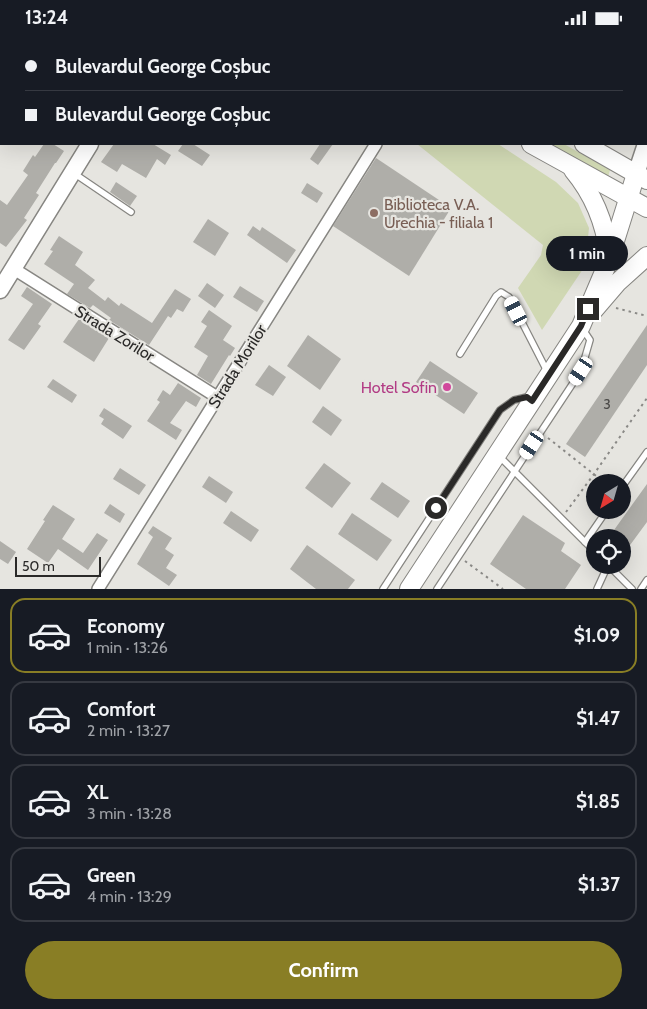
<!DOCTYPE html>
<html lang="en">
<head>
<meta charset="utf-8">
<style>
	body { margin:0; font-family:Cabin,sans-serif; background:#242831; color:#f1f3f6; height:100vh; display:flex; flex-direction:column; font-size:19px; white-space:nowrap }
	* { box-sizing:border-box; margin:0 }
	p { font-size:16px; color:#9ea1a6 }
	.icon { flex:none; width:28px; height:28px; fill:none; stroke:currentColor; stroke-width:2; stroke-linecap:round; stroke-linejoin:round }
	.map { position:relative; height:554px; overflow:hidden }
	.sheet { display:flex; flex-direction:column; background:#171b24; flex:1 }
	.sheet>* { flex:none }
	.guide { position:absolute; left:0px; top:0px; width:648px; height:110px; box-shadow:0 5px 20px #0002; display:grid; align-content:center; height:110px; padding:0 25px; background:#171b24 }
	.needle { width:32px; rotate:217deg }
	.tools { position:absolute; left:586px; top:439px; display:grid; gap:10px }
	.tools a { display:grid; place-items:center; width:45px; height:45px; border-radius:50%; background:#171b24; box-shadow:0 5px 20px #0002; font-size:25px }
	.scale { position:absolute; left:15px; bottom:12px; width:86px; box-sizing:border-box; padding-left:5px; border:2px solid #2a2928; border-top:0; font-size:14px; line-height:18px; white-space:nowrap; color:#2a2928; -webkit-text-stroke:4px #e6e5e0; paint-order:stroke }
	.end { position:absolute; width:22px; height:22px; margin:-11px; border:6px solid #2a2928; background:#fff; box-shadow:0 0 0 2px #fff }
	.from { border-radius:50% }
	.bubble { position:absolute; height:35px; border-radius:18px; background:#171b24; box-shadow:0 5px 20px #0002; font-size:16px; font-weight:700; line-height:35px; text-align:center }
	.car { position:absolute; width:15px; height:30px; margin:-15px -8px; border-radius:6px; box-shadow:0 0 4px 1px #0007; background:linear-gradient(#fff 24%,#345 0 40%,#fff 0 76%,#345 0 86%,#fff 0) }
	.guide b { display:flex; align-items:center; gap:18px; height:48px; font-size:19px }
	.guide b+b { border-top:1px solid #363941 }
	.guide i { width:12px; height:12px; background:#f1f3f6 }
	ul { padding:9px 0 0; list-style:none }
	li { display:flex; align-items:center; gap:15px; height:75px; margin:0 10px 8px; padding:0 15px; border:2px solid #363941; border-radius:15px }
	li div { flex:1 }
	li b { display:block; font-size:19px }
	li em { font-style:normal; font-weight:700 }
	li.on { border-color:#897e25 }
	li>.icon { width:45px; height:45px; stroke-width:1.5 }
	.button { display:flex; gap:10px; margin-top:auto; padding:10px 25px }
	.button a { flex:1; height:58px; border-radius:30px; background:#897e25; color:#fff; font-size:20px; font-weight:700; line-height:58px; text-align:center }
	.status { display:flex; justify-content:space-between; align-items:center; height:35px; padding:0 25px; background:#171b24; direction:ltr }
	.status svg { height:14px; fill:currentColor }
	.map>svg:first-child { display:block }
	.green { fill:#d0d8b3 }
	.building { fill:#afaea9 }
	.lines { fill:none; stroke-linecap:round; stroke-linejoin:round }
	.lane-casing { stroke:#878682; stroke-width:8 }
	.street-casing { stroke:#878682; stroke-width:14 }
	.secondary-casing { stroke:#878682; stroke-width:19 }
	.primary-casing { stroke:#878682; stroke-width:20 }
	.path { stroke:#8a8986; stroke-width:2; stroke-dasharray:2.5 4; stroke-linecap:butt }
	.lane { stroke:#fff; stroke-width:5.5 }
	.street { stroke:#fff; stroke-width:11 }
	.secondary { stroke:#fff; stroke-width:16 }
	.primary { stroke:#fff; stroke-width:18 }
	.route { stroke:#2a2928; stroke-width:6 }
	.education-dot { fill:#8d6e63; stroke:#e6e5e0; stroke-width:2 }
	.hotel-dot { fill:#d1479c; stroke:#e6e5e0; stroke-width:2 }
	.labels { text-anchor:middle; stroke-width:4.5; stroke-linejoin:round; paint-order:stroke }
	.number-label { font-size:14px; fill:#4b4a48 }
	.education-label { font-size:16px; fill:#785e54; stroke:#e6e5e0; text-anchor:start }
	.street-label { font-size:16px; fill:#2a2928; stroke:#e6e5e0 }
	.hotel-label { font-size:16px; fill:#b23c85; stroke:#e6e5e0; text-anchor:end }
</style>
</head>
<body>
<div class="status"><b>13:24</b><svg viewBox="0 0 49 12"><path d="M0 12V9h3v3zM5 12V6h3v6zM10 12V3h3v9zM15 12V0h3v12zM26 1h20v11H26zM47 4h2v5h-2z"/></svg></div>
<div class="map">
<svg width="647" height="554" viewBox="0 0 647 554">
	<rect width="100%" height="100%" fill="#e6e5e0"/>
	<g class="green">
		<polygon points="417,109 498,109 556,147 578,168 589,193 585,231 542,295 518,253 541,220 543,210"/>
		<polygon points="543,109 564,109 610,135 608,142"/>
	</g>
	<g class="building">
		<polygon points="44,109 53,109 64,116 56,128 55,128 36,158 39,160 24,183 27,185 6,212 0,208 0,165 7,170 28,140 23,136 33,120 35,122"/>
		<polygon points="114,109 153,109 171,120 165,130 157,124 146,143 122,129 117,137 101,127"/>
		<polygon points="183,109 193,109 210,120 202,131 178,116"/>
		<polygon points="320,109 333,109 318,130 310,124"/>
		<polygon points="376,123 451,173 409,241 333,191"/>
		<polygon points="116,147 137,161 130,171 110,157"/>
		<polygon points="307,148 323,158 317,168 301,158"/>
		<polygon points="208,184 229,198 215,221 193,207"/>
		<polygon points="253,191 260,196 262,192 296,215 287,228 247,200"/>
		<polygon points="59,201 83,217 75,230 95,245 88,253 105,266 108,262 119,271 121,268 152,288 175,254 191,264 183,277 177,274 171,283 168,281 149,310 109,285 111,283 93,270 90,273 67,259 74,249 44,229 53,216 50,215"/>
		<polygon points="207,248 224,260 215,273 198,261"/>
		<polygon points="240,251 264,266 257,277 233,262"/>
		<polygon points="27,252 52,269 38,289 41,291 24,315 8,305 33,269 21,261"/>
		<polygon points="209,275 232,291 223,305 235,313 230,321 229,320 211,349 197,340 208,321 194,312 207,291 201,287"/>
		<polygon points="79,284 109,303 94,327 63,307"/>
		<polygon points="647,290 647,330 585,422 566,409"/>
		<polygon points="308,300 341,324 320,355 287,331"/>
		<polygon points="430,326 478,358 464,379 416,347"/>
		<polygon points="269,330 286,342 273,361 255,350"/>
		<polygon points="53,344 77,360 72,368 47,352"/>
		<polygon points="178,348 201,363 196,372 186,366 170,388 182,395 176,405 147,386 160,367 157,365 163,355 170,360"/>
		<polygon points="323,371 342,385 331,401 312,387"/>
		<polygon points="104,373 132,391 123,404 101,389 104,384 99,381"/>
		<polygon points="324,428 351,448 332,473 305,453"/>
		<polygon points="120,433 146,450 139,460 113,444"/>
		<polygon points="209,441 233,457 226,468 202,452"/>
		<polygon points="382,447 410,466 398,483 370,464"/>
		<polygon points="647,449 647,487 622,521 622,502 609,502"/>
		<polygon points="110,469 125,479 120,488 104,478"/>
		<polygon points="53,470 75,484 62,504 83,518 97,498 108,505 88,535 58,514 48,528 27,514 45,486 43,485"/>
		<polygon points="231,476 259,495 251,507 223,488"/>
		<polygon points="352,478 392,505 377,526 338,499"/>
		<polygon points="523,480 565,508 561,516 581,530 565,554 526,554 490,529"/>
		<polygon points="153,491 172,503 165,514 174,520 166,533 177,540 169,551 137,529 153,502 148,498"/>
		<polygon points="0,506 16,517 8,529 0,524"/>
		<polygon points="307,510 355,545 348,554 316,554 290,534"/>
	</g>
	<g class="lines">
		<defs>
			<g id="lane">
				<polyline points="268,0 271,1"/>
				<polyline points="75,139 131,177"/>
				<polyline points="460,319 496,261 501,257 509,262 548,338"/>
				<polyline points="499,421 595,517"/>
				<polyline points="622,452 647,417"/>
				<polyline points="585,507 607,475"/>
				<polyline points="608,530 632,554"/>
				<polyline points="383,554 500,375 514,365 527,362 530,364"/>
				<polyline points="437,554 581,336 590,305 582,293"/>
				<polyline points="597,554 608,530"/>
				<polyline points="641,554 647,545"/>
			</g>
			<g id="street">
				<polyline points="444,1 445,0"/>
				<polyline points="14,234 217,362"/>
				<polyline points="98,554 376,109"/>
			</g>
			<g id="secondary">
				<polyline points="155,1 156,0"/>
				<polyline points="636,139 646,109"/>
				<polyline points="0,255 90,109"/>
			</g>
			<g id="primary">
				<polyline points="318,0 320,1"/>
				<polyline points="382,0 384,1"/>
				<polyline points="646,71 647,70"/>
				<polyline points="531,109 647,173"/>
				<polyline points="584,109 647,145"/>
				<path d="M573 135C594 160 605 188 609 220"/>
				<polyline points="594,275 618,247 647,221"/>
				<polyline points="409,554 581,291 609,225 636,139"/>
			</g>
		</defs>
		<use href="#lane" class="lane-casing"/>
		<use href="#street" class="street-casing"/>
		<use href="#secondary" class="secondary-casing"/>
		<use href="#primary" class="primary-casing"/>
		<g class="path">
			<polyline points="616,273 647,281"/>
			<polyline points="548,403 605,448"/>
			<polyline points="566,477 594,439 647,363"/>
			<polyline points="465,526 503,554"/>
		</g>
		<use href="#lane" class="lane"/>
		<use href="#street" class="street"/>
		<use href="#secondary" class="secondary"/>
		<use href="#primary" class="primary"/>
	</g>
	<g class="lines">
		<polyline class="route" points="436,473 500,375 514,365 527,362 532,366 581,291 588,274"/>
	</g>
	<circle class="education-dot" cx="374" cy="178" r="5"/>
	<circle class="hotel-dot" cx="447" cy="352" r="5"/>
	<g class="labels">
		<g class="number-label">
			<text x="607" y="374">3</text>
		</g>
		<g class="education-label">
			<text x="384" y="175">Biblioteca V.A.<tspan x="384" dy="18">Urechia - filiala 1</tspan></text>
		</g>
		<g class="street-label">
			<text transform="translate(115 298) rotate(32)" y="6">Strada Zorilor</text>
			<text transform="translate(237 331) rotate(-58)" y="6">Strada Morilor</text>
		</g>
		<g class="hotel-label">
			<text x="437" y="358">Hotel Sofin</text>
		</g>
	</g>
</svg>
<div class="tools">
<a><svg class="needle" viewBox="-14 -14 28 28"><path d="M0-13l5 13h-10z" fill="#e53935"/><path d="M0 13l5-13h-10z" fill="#9ea1a6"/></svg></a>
<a><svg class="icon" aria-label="locate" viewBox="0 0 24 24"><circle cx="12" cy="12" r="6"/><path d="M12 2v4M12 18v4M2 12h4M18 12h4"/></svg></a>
</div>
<div class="scale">50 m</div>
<i class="end from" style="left:436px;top:473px"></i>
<i class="end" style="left:588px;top:274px"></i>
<div class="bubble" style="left:546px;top:201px;width:82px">1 min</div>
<i class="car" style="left:516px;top:276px;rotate:333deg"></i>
<i class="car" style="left:581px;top:336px;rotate:213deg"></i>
<i class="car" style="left:532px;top:410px;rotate:213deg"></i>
<div class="guide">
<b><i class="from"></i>Bulevardul George Coșbuc</b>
<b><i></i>Bulevardul George Coșbuc</b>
</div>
</div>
<section class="sheet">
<ul>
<li class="on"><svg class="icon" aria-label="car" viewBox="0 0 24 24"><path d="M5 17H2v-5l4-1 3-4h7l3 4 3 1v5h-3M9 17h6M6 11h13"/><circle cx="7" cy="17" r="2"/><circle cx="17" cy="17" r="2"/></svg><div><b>Economy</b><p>1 min · 13:26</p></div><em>$1.09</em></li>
<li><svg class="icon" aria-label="car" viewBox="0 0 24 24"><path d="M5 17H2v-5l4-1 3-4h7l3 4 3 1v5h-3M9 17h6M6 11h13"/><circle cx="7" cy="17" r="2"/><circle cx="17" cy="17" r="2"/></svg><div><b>Comfort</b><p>2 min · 13:27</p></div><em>$1.47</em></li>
<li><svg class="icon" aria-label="car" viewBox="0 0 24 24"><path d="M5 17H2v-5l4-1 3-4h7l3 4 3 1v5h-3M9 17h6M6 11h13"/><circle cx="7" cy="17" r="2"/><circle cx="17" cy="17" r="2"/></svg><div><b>XL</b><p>3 min · 13:28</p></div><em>$1.85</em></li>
<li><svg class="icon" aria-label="car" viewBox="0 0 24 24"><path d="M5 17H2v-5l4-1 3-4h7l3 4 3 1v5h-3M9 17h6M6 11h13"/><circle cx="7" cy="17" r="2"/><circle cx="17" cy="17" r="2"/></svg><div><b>Green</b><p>4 min · 13:29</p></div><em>$1.37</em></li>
</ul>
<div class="button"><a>Confirm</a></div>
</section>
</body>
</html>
